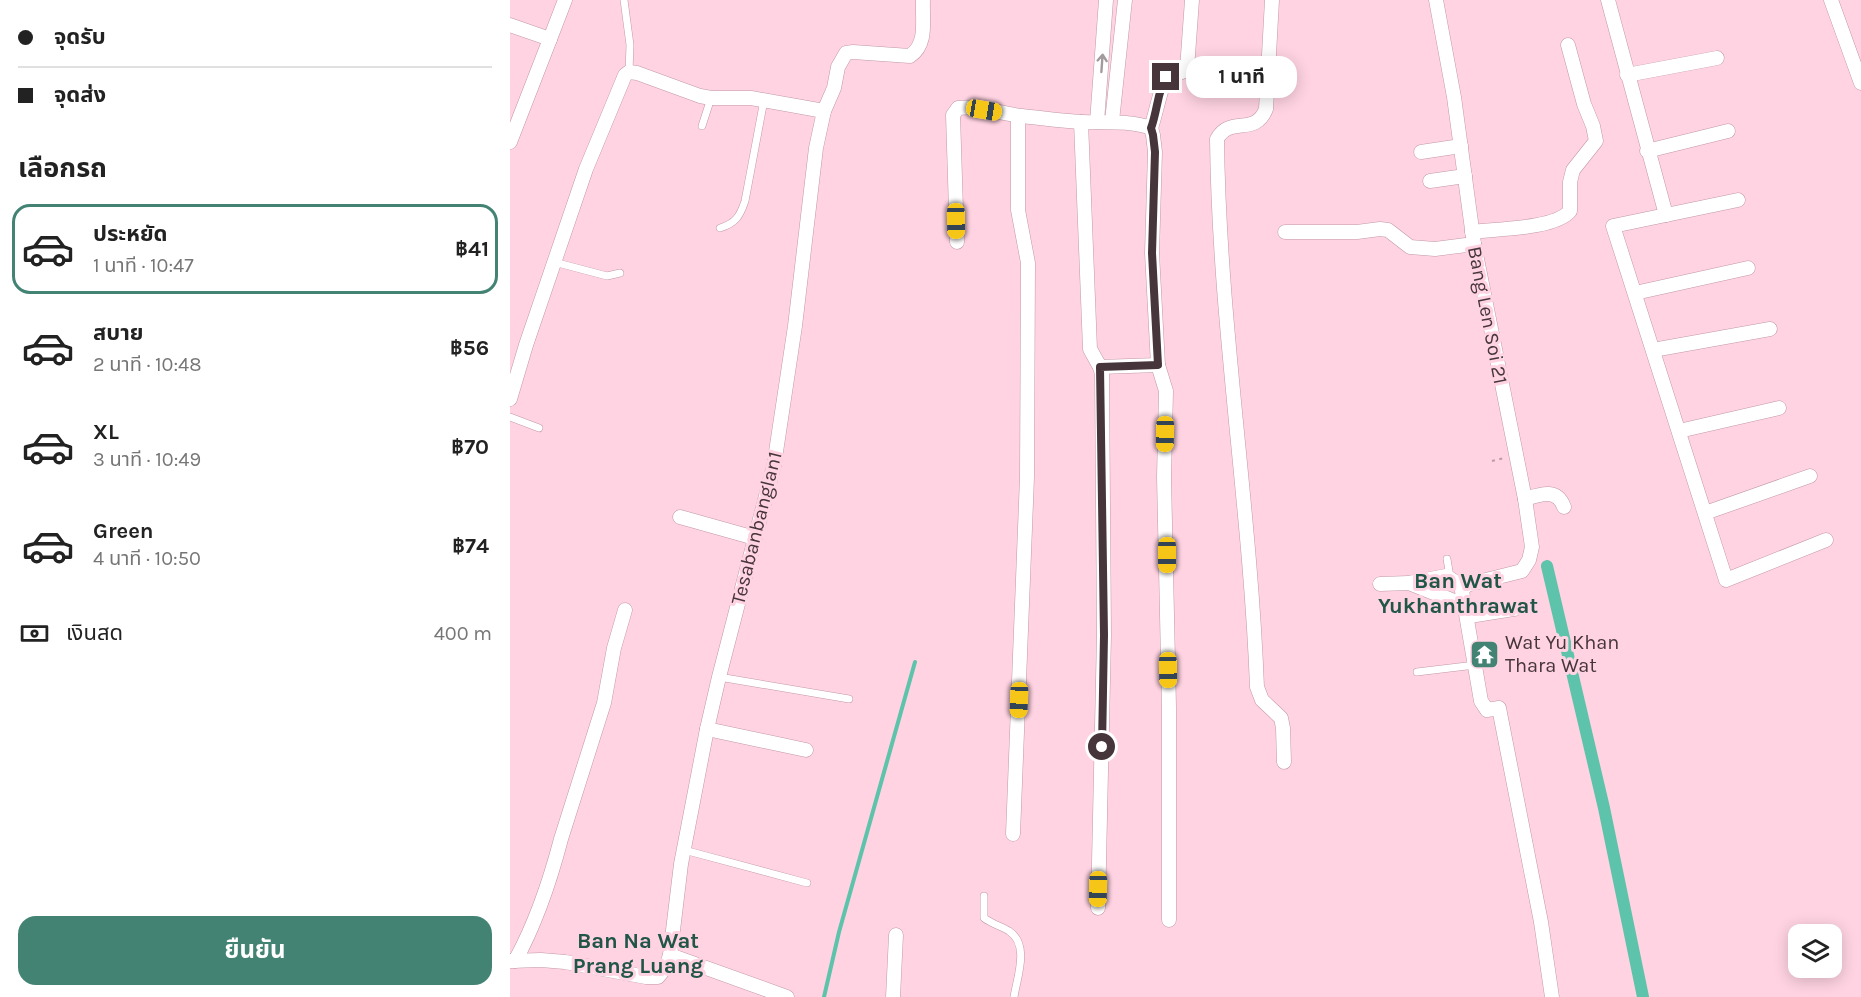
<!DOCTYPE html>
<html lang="th">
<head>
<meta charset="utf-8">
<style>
	body { margin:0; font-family:Karla,"Noto Sans Thai",sans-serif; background:#f6f6f6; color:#222; height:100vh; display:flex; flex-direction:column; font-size:22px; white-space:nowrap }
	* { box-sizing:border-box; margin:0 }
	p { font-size:20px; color:#767676 }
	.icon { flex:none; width:33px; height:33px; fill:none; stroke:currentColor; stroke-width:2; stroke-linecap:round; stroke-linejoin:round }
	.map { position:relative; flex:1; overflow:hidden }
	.side { display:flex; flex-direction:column; background:#fff; width:510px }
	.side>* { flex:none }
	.hud { display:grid; align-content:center; height:132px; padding:0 18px; background:#fff }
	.controls { position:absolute; left:1278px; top:924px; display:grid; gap:12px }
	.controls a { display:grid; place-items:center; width:54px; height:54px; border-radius:12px; background:#fff; box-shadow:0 3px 15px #0003; font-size:30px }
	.end { position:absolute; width:27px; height:27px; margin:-14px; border:8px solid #46353b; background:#fff; box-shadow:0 0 0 3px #fff }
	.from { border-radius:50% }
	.bubble { position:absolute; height:42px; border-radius:18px; background:#fff; box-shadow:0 3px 15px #0003; font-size:20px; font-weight:700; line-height:42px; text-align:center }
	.car { position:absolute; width:18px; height:36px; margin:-18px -9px; border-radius:8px; box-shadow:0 0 4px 2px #0007; background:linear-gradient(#f5c518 24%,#345 0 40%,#f5c518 0 76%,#345 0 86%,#f5c518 0) }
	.hud b { display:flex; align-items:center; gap:21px; height:57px; font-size:22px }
	.hud b+b { border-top:2px solid #e0e0e0 }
	.hud i { width:15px; height:15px; background:#222 }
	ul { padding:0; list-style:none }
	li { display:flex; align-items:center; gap:18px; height:90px; margin:0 12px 9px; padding:0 6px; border:3px solid transparent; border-radius:18px }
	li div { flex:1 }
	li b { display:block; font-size:22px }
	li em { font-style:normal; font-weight:700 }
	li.selected { border-color:#428373 }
	li>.icon { width:54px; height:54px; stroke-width:1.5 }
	h2 { padding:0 18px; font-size:27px; line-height:72px }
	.pay { display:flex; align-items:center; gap:15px; height:66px; padding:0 18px; font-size:22px }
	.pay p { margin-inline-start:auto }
	.cta { display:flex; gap:12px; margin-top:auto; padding:12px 18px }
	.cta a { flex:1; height:69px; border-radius:18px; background:#428373; color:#fff; font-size:24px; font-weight:700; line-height:69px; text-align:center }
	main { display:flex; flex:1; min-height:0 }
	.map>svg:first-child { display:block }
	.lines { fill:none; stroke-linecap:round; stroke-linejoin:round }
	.stream { stroke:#5dc3aa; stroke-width:4 }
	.canal { stroke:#5dc3aa; stroke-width:12 }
	.lane-casing { stroke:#c298a7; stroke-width:8 }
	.street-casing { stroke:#c298a7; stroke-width:15 }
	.path { stroke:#bc9aa6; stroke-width:2; stroke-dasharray:3 4.5; stroke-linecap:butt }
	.lane { stroke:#fff; stroke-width:7 }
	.street { stroke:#fff; stroke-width:14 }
	.oneway { stroke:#a29a9d }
	.route { stroke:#46353b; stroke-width:8 }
	.labels { text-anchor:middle; stroke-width:6; stroke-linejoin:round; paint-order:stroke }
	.street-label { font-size:20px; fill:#46353b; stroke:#ffd3e2 }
	.poi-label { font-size:20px; fill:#46353b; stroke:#ffd3e2; text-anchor:start }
	.quarter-label { font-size:22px; font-weight:bold; fill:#205548; stroke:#ffd3e2 }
</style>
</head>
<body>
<main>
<section class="side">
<div class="hud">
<b><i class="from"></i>จุดรับ</b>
<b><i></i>จุดส่ง</b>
</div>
<h2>เลือกรถ</h2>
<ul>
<li class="selected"><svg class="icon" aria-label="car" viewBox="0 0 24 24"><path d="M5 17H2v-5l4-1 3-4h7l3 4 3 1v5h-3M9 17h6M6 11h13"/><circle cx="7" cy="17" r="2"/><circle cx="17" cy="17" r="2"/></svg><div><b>ประหยัด</b><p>1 นาที · 10:47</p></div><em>฿41</em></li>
<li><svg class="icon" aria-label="car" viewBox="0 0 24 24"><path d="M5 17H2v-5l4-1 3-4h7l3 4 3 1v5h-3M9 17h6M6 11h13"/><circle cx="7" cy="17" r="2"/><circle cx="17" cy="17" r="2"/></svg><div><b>สบาย</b><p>2 นาที · 10:48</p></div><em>฿56</em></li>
<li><svg class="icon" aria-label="car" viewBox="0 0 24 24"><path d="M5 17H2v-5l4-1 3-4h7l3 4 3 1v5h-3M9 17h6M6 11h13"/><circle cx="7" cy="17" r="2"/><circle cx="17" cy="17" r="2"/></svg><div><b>XL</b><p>3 นาที · 10:49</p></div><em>฿70</em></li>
<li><svg class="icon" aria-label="car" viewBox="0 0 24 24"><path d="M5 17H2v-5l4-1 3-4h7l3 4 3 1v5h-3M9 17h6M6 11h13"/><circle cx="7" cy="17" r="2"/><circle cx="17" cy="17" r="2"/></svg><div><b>Green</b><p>4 นาที · 10:50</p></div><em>฿74</em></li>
</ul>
<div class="pay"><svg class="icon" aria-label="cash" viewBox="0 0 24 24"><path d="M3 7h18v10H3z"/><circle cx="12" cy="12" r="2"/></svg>เงินสด<p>400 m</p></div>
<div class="cta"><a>ยืนยัน</a></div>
</section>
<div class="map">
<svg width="1351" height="997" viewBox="0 0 1351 997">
	<rect width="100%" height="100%" fill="#ffd3e2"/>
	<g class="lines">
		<polyline class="stream" points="314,997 329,932 405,662"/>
		<polyline class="canal" points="1037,566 1094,808 1133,997"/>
		<defs>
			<g id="lane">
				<polyline points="114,0 120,45 119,72"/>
				<polyline points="192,126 201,98"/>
				<path d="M210 228C226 223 230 216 235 201L254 100"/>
				<polyline points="44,262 97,276 110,273"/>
				<polyline points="0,417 29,428"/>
				<polyline points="937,559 940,577"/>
				<polyline points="957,620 1007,612"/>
				<polyline points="907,672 965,665"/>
				<polyline points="209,677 339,699"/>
				<polyline points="174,850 297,883"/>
				<path d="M474 896V918C482 924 491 926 499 931 520 945 507 977 504 997"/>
			</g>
			<g id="street">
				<path d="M762 0 756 109C745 137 720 115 707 139 709 322 740 504 747 687L752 700 771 718 773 728 774 762"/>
				<polyline points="926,0 944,97 964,244 1015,499 1022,547 1019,560 1012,571 956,585 952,591 971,701 977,710 989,708 1031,922 1042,997"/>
				<polyline points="1098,0 1156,215"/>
				<polyline points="1321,0 1351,83"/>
				<polyline points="0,25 40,39 55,0"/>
				<polyline points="1117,75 1207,58"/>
				<polyline points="602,121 615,0"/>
				<polyline points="571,122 580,349 590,367 592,374 594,635 588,908"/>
				<polyline points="587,122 596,0"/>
				<path d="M641 128C644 120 653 80 656 78 662 72 671 75 677 69L682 0"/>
				<polyline points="0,142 40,39"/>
				<polyline points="1137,151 1218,131"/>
				<polyline points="911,152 951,146"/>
				<polyline points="920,181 955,176"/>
				<polyline points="1228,200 1103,226 1216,580 1316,540"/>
				<polyline points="775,232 847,232 870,229 878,230 900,247 925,249 964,244"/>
				<path d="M962 232C985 229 1045 229 1060 211V182L1063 170 1086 141 1083 126 1074 104 1058 45"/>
				<path d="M447 242 443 115 448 108C469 105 491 114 512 116 532 118 552 121 572 122 595 123 618 120 641 128L643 135 645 152 642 253 648 365"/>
				<polyline points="1125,293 1238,268"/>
				<polyline points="1143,350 1260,329"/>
				<polyline points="590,367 648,365 656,391 654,477 659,707 659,920"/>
				<polyline points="0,399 16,345 76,169 115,75 119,72 127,73 190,96 201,98 241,98 314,111"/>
				<polyline points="1169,431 1269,408"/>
				<path d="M1015 499C1031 494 1047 488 1054 507"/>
				<polyline points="1195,513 1300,476"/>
				<polyline points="170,517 245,538"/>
				<polyline points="899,583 936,576 953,587"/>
				<polyline points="870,584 899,583 954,605"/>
				<polyline points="197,729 296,750"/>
				<polyline points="503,834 517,477 518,263 508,210 508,116"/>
				<polyline points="160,955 277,997"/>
				<path d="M0 961 31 960 55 962 136 977H148L156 967 160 955 171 864 197 729 209 677 264 465 285 326 306 148 314 111 324 88 328 67 336 53 343 52 400 56C418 44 412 20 413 0"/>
				<path d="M5 961C26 923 40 881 51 839L94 703 104 648 115 610"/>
				<polyline points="383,997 386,935"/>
			</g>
		</defs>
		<use href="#lane" class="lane-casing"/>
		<use href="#street" class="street-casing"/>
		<polyline class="path" points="982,461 994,458"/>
		<use href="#lane" class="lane"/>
		<use href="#street" class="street"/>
	</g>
	<defs><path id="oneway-shaft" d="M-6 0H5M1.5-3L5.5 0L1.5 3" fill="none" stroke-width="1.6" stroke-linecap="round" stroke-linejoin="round" transform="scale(1.5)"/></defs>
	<use class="oneway" href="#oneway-shaft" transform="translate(592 63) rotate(-86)"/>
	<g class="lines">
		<path class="route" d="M592 747 594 635 590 367 648 365 642 253 645 152 643 135 641 128C647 113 648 89 656 77"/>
	</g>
	<defs>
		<symbol id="temple-square" viewBox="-11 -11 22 22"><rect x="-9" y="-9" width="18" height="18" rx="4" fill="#428373" stroke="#ffd3e2"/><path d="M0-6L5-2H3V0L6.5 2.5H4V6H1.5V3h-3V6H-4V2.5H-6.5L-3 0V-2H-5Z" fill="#fff"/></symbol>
	</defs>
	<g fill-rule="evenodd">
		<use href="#temple-square" x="958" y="638" width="33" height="33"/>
	</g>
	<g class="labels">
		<g class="street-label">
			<text transform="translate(978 315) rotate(79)" y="7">Bang Len Soi 21</text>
			<text transform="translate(246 528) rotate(-76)" y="7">Tesabanbanglan1</text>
		</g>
		<g class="poi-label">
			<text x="995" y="649">Wat Yu Khan<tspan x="995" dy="23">Thara Wat</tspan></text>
		</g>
		<g class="quarter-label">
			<text x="948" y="588">Ban Wat<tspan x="948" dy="25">Yukhanthrawat</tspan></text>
			<text x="128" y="948">Ban Na Wat<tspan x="128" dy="25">Prang Luang</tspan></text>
		</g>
	</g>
</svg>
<div class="controls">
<a><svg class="icon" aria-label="layers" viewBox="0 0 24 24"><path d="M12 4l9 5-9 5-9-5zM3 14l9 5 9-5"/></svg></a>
</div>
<i class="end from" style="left:592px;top:747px"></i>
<i class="end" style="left:656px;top:77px"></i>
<div class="bubble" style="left:676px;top:56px;width:111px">1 นาที</div>
<i class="car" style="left:474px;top:110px;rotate:100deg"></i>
<i class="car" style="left:446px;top:221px;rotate:179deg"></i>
<i class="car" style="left:655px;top:434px;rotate:181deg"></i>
<i class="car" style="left:657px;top:555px;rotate:180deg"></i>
<i class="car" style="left:658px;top:670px;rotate:179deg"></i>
<i class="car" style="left:509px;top:700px;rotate:182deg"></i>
<i class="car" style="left:588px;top:889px;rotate:181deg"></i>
</div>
</main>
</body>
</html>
